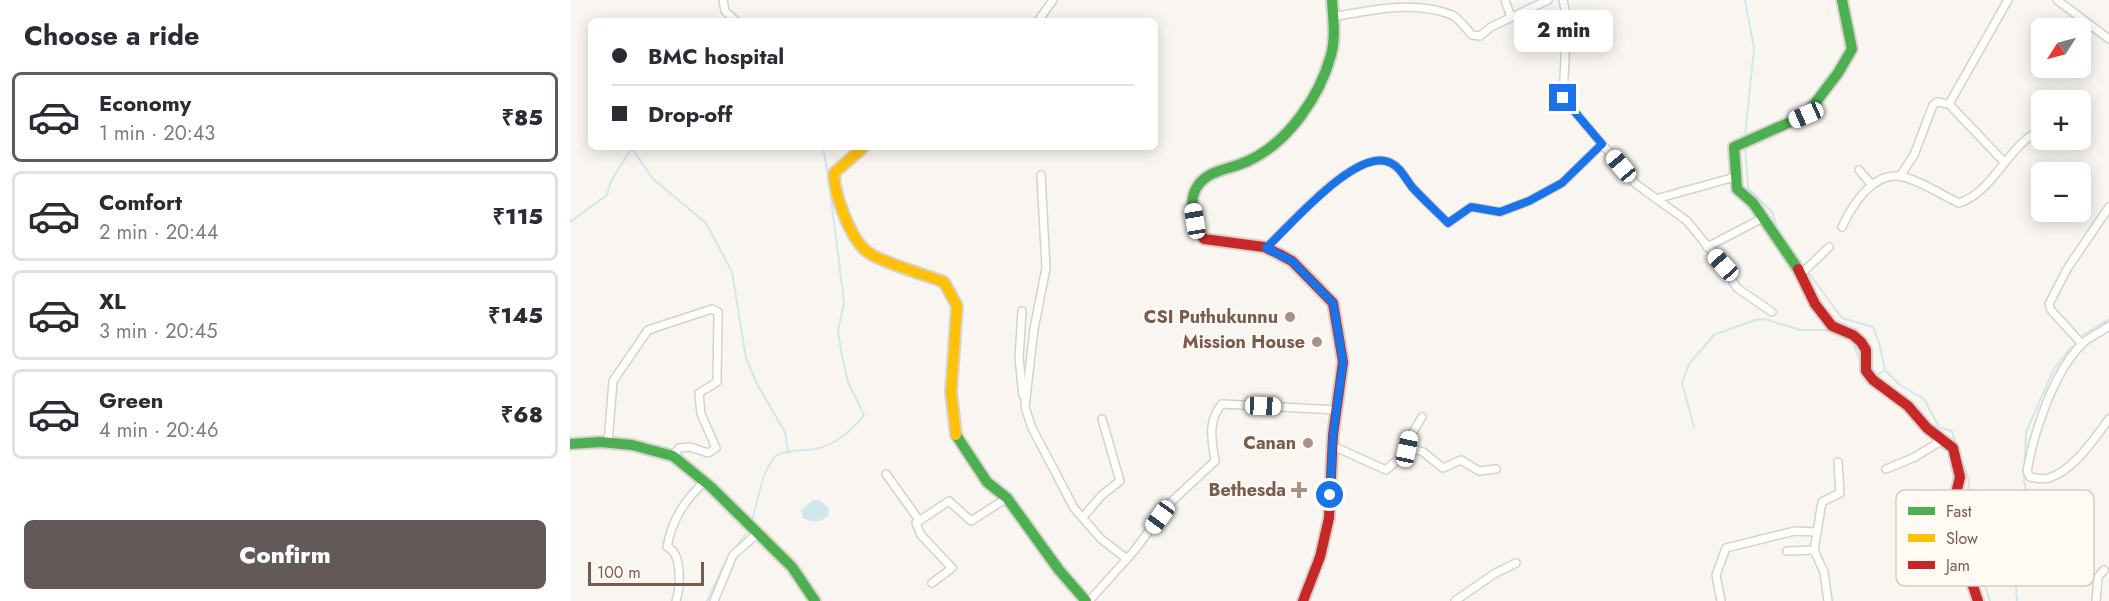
<!DOCTYPE html>
<html lang="en">
<head>
<meta charset="utf-8">
<style>
	body { margin:0; font-family:Jost,sans-serif; background:#f2f2f3; color:#2b2b33; height:100vh; display:flex; flex-direction:column; font-size:22px; white-space:nowrap }
	* { box-sizing:border-box; margin:0 }
	p { font-size:20px; color:#7c7c81 }
	.icon { flex:none; width:33px; height:33px; fill:none; stroke:currentColor; stroke-width:2; stroke-linecap:round; stroke-linejoin:round }
	.map { position:relative; flex:1; overflow:hidden }
	.sheet { display:flex; flex-direction:column; background:#fff; width:570px }
	.sheet>* { flex:none }
	.hud { position:absolute; left:18px; top:18px; width:570px; height:132px; border-radius:9px; box-shadow:0 3px 15px #0003; display:grid; align-content:center; height:132px; padding:0 24px; background:#fff }
	.needle { width:39px; rotate:234deg }
	.fabs { position:absolute; left:1461px; top:18px; display:grid; gap:12px }
	.fabs a { display:grid; place-items:center; width:60px; height:60px; border-radius:9px; background:#fff; box-shadow:0 3px 15px #0003; font-size:30px }
	.scale { position:absolute; left:18px; bottom:15px; width:116px; box-sizing:border-box; padding-left:6px; border:3px solid #7a5c4d; border-top:0; font-size:16px; line-height:21px; white-space:nowrap; color:#7a5c4d; -webkit-text-stroke:4px #fffaf3; paint-order:stroke }
	.end { position:absolute; width:27px; height:27px; margin:-14px; border:8px solid #1a73e8; background:#fff; box-shadow:0 0 0 3px #fff }
	.from { border-radius:50% }
	.bubble { position:absolute; height:42px; border-radius:9px; background:#fff; box-shadow:0 3px 15px #0003; font-size:20px; font-weight:800; line-height:42px; text-align:center }
	.car { position:absolute; width:18px; height:36px; margin:-18px -9px; border-radius:8px; box-shadow:0 0 4px 2px #0007; background:linear-gradient(#fff 24%,#345 0 40%,#fff 0 76%,#345 0 86%,#fff 0) }
	.hud b { display:flex; align-items:center; gap:21px; height:57px; font-size:22px }
	.hud b+b { border-top:2px solid #e1e1e2 }
	.hud i { width:15px; height:15px; background:#2b2b33 }
	ul { padding:0; list-style:none }
	li { display:flex; align-items:center; gap:18px; height:90px; margin:0 12px 9px; padding:0 12px; border:3px solid #e1e1e2; border-radius:9px }
	li div { flex:1 }
	li b { display:block; font-size:22px }
	li em { font-style:normal; font-weight:800 }
	li.current { border-color:#625958 }
	li>.icon { width:54px; height:54px; stroke-width:1.5 }
	h2 { padding:0 24px; font-size:27px; line-height:72px }
	.cta { display:flex; gap:12px; margin-top:auto; padding:12px 24px }
	.cta a { flex:1; height:69px; border-radius:9px; background:#625958; color:#fff; font-size:24px; font-weight:800; line-height:69px; text-align:center }
	main { display:flex; flex:1; min-height:0 }
	.map>svg:first-child { display:block }
	.water { fill:#d0e8ea }
	.lines { fill:none; stroke-linecap:round; stroke-linejoin:round }
	.stream { stroke:#d0e8ea; stroke-width:2 }
	.street-casing { stroke:#d7d1cb; stroke-width:10 }
	.fast-casing { stroke:#d9d2cb; stroke-width:14 }
	.slow-casing { stroke:#d9d2cb; stroke-width:14 }
	.jam-casing { stroke:#d9d2cb; stroke-width:14 }
	.street { stroke:#fefefd; stroke-width:7 }
	.fast { stroke:#4caf50; stroke-width:10 }
	.slow { stroke:#ffc107; stroke-width:10 }
	.jam { stroke:#c62828; stroke-width:10 }
	.route { stroke:#1a73e8; stroke-width:8 }
	.poi-dot { fill:#a69286; stroke:#fffaf3; stroke-width:2 }
	.labels { text-anchor:middle; stroke-width:4.5; stroke-linejoin:round; paint-order:stroke }
	.poi-label { font-size:18px; font-weight:bold; fill:#7a5c4d; stroke:#fffaf3; text-anchor:end }
	.key { fill:#fffaf3; stroke:#d7cbc1; stroke-width:1.5 }
	.key-label { font-size:16px; fill:#7a5c4d }
</style>
</head>
<body>
<main>
<section class="sheet">
<h2>Choose a ride</h2>
<ul>
<li class="current"><svg class="icon" aria-label="car" viewBox="0 0 24 24"><path d="M5 17H2v-5l4-1 3-4h7l3 4 3 1v5h-3M9 17h6M6 11h13"/><circle cx="7" cy="17" r="2"/><circle cx="17" cy="17" r="2"/></svg><div><b>Economy</b><p>1 min · 20:43</p></div><em>₹85</em></li>
<li><svg class="icon" aria-label="car" viewBox="0 0 24 24"><path d="M5 17H2v-5l4-1 3-4h7l3 4 3 1v5h-3M9 17h6M6 11h13"/><circle cx="7" cy="17" r="2"/><circle cx="17" cy="17" r="2"/></svg><div><b>Comfort</b><p>2 min · 20:44</p></div><em>₹115</em></li>
<li><svg class="icon" aria-label="car" viewBox="0 0 24 24"><path d="M5 17H2v-5l4-1 3-4h7l3 4 3 1v5h-3M9 17h6M6 11h13"/><circle cx="7" cy="17" r="2"/><circle cx="17" cy="17" r="2"/></svg><div><b>XL</b><p>3 min · 20:45</p></div><em>₹145</em></li>
<li><svg class="icon" aria-label="car" viewBox="0 0 24 24"><path d="M5 17H2v-5l4-1 3-4h7l3 4 3 1v5h-3M9 17h6M6 11h13"/><circle cx="7" cy="17" r="2"/><circle cx="17" cy="17" r="2"/></svg><div><b>Green</b><p>4 min · 20:46</p></div><em>₹68</em></li>
</ul>
<div class="cta"><a>Confirm</a></div>
</section>
<div class="map">
<svg width="1539" height="601" viewBox="0 0 1539 601">
	<rect width="100%" height="100%" fill="#f9f5f0"/>
	<path class="water" d="M243 500H249L258 507 259 515C251 523 241 523 233 518L231 510Z"/>
	<g class="lines">
		<g class="stream">
			<polyline points="1175,0 1184,48 1175,137"/>
			<polyline points="1175,146 1178,188 1202,212 1207,228 1228,260"/>
			<polyline points="61,147 83,179 136,223 162,272 176,358 187,384 215,432 218,453"/>
			<polyline points="253,147 259,182"/>
			<polyline points="0,222 37,195 41,181 61,149"/>
			<polyline points="1238,272 1272,318 1303,327 1309,342 1315,370 1330,385 1354,399 1369,427 1382,431 1386,444"/>
			<polyline points="1513,335 1539,319"/>
			<polyline points="1282,340 1291,363"/>
			<polyline points="1308,375 1315,370"/>
			<polyline points="1124,427 1112,383 1119,364 1144,335 1185,320 1195,319 1230,330 1255,330 1274,337"/>
			<polyline points="1390,456 1399,480 1398,513 1404,553 1420,601"/>
			<path d="M182 520C189 499 190 476 204 458 212 448 237 452 249 448 268 443 282 430 294 415L278 382 272 356 268 331 274 302 260 190"/>
			<polyline points="163,551 176,534"/>
			<polyline points="137,601 159,555"/>
			<polyline points="1447,601 1445,574 1460,507 1454,481 1456,432 1484,369 1501,347"/>
		</g>
		<defs>
			<g id="street">
				<polyline points="153,0 155,11 166,21"/>
				<polyline points="935,0 941,17"/>
				<polyline points="993,0 997,19 993,98 1066,184 1117,221 1153,265 1167,288 1202,312"/>
				<polyline points="1487,0 1539,39"/>
				<path d="M763 17C801 10 845 0 882 15 890 19 896 29 902 35L910 36 921 27 978 0"/>
				<polyline points="468,21 483,0"/>
				<polyline points="1379,104 1438,0"/>
				<polyline points="1289,170 1302,185"/>
				<polyline points="471,175 476,268 464,329 455,407 462,428 504,508 531,539 557,559"/>
				<polyline points="1330,176 1344,155 1363,105 1367,102 1379,104 1434,162"/>
				<polyline points="1086,199 1165,177"/>
				<path d="M1272 227C1282 205 1304 170 1333 177 1352 181 1371 195 1389 203 1424 192 1438 144 1472 129"/>
				<polyline points="1137,247 1193,218"/>
				<path d="M696 248C719 226 788 145 821 163 831 168 835 178 842 187 853 199 866 211 878 223L901 207 930 212 959 201 992 183 1032 144"/>
				<polyline points="1231,274 1259,247"/>
				<polyline points="452,311 449,358 453,396"/>
				<path d="M1539 326C1531 332 1519 337 1512 344 1483 373 1464 432 1457 471L1460 477C1466 478 1474 480 1479 478 1505 469 1523 440 1539 419"/>
				<polyline points="1512,344 1481,310 1479,304 1497,269 1539,207"/>
				<polyline points="38,443 43,381 78,330 142,309 148,312 147,382 129,393 131,414 146,448 138,453 120,447 109,448 103,456"/>
				<polyline points="763,446 816,470 841,448 853,452 873,468 891,460 909,471 926,469"/>
				<polyline points="837,449 840,437 852,417"/>
				<polyline points="1316,469 1345,457 1374,439"/>
				<polyline points="316,474 349,520"/>
				<polyline points="513,517 532,495 550,481 532,419"/>
				<polyline points="1217,551 1244,550"/>
				<polyline points="362,583 382,568 351,535 346,523 379,501 401,521 437,498"/>
				<path d="M106 601C110 588 113 553 97 547 102 520 114 501 134 482"/>
				<polyline points="144,601 163,555 187,534"/>
				<path d="M519 601 564 551 600 503 645 461C642 441 637 421 652 404L768 410"/>
				<polyline points="885,601 924,574 946,563"/>
				<polyline points="1151,601 1146,575 1156,548 1225,531 1247,532"/>
				<polyline points="1258,601 1254,572 1244,550 1252,502 1270,493 1268,462"/>
				<polyline points="1526,601 1528,577 1534,570"/>
			</g>
			<g id="fast">
				<path d="M632 236C623 222 617 199 629 184 641 169 662 169 678 161 718 143 750 96 761 55 766 37 763 18 762 0"/>
				<polyline points="1228,269 1183,203 1167,189 1164,147 1236,115 1268,73 1282,49 1272,0"/>
				<polyline points="386,435 417,482 437,498 489,570 516,601"/>
				<polyline points="0,444 31,442 62,445 103,456 141,487 222,567 245,601"/>
			</g>
			<path id="slow" d="M294 147 264 173C264 195 281 241 299 253 313 263 356 275 374 282L387 306 381 392 386 435"/>
			<g id="jam">
				<polyline points="632,236 634,239 694,247 709,254 722,261 763,303 773,362 763,435 759,518 750,557 733,601"/>
				<polyline points="1228,269 1245,304 1262,326 1283,335 1291,342 1296,350 1296,371 1303,380 1338,406 1357,428 1383,448 1390,477 1384,502 1398,571 1408,601"/>
			</g>
		</defs>
		<use href="#street" class="street-casing"/>
		<use href="#fast" class="fast-casing"/>
		<use href="#slow" class="slow-casing"/>
		<use href="#jam" class="jam-casing"/>
		<use href="#street" class="street"/>
		<use href="#fast" class="fast"/>
		<use href="#slow" class="slow"/>
		<use href="#jam" class="jam"/>
	</g>
	<g class="lines">
		<path class="route" d="M760 495 763 435 773 362 763 303 722 261 696 248C720 226 788 145 821 163 831 168 835 178 842 187 853 199 866 211 878 223L901 207 930 212 959 201 992 183 1032 144 993 98"/>
	</g>
	<g class="poi-dot">
		<circle cx="720" cy="317" r="6"/>
		<circle cx="747" cy="342" r="6"/>
		<circle cx="738" cy="443" r="6"/>
		<path d="M726 481h6v6h6v6h-6v6h-6v-6h-6v-6h6z"/>
	</g>
	<g class="labels">
		<g class="poi-label">
			<text x="708" y="323">CSI Puthukunnu</text>
			<text x="735" y="348">Mission House</text>
			<text x="726" y="449">Canan</text>
			<text x="716" y="496">Bethesda</text>
		</g>
	</g>
	<rect x="1326" y="490" width="198" height="96" rx="9" class="key"/>
	<rect x="1338" y="507" width="27" height="8" fill="#4caf50"/>
	<rect x="1338" y="534" width="27" height="8" fill="#ffc107"/>
	<rect x="1338" y="561" width="27" height="8" fill="#c62828"/>
	<g class="key-label">
		<text x="1376" y="517">Fast</text>
		<text x="1376" y="544">Slow</text>
		<text x="1376" y="571">Jam</text>
	</g>
</svg>
<div class="fabs">
<a><svg class="needle" viewBox="-14 -14 28 28"><path d="M0-13l5 13h-10z" fill="#e53935"/><path d="M0 13l5-13h-10z" fill="#7c7c81"/></svg></a>
<a>+</a>
<a>−</a>
</div>
<div class="scale">100 m</div>
<i class="end from" style="left:760px;top:495px"></i>
<i class="end" style="left:993px;top:98px"></i>
<div class="bubble" style="left:944px;top:10px;width:99px">2 min</div>
<i class="car" style="left:1236px;top:115px;rotate:246deg"></i>
<i class="car" style="left:1051px;top:166px;rotate:320deg"></i>
<i class="car" style="left:625px;top:221px;rotate:351deg"></i>
<i class="car" style="left:1153px;top:265px;rotate:318deg"></i>
<i class="car" style="left:693px;top:406px;rotate:92deg"></i>
<i class="car" style="left:837px;top:449px;rotate:12deg"></i>
<i class="car" style="left:590px;top:517px;rotate:216deg"></i>
<div class="hud">
<b><i class="from"></i>BMC hospital</b>
<b><i></i>Drop-off</b>
</div>
</div>
</main>
</body>
</html>
